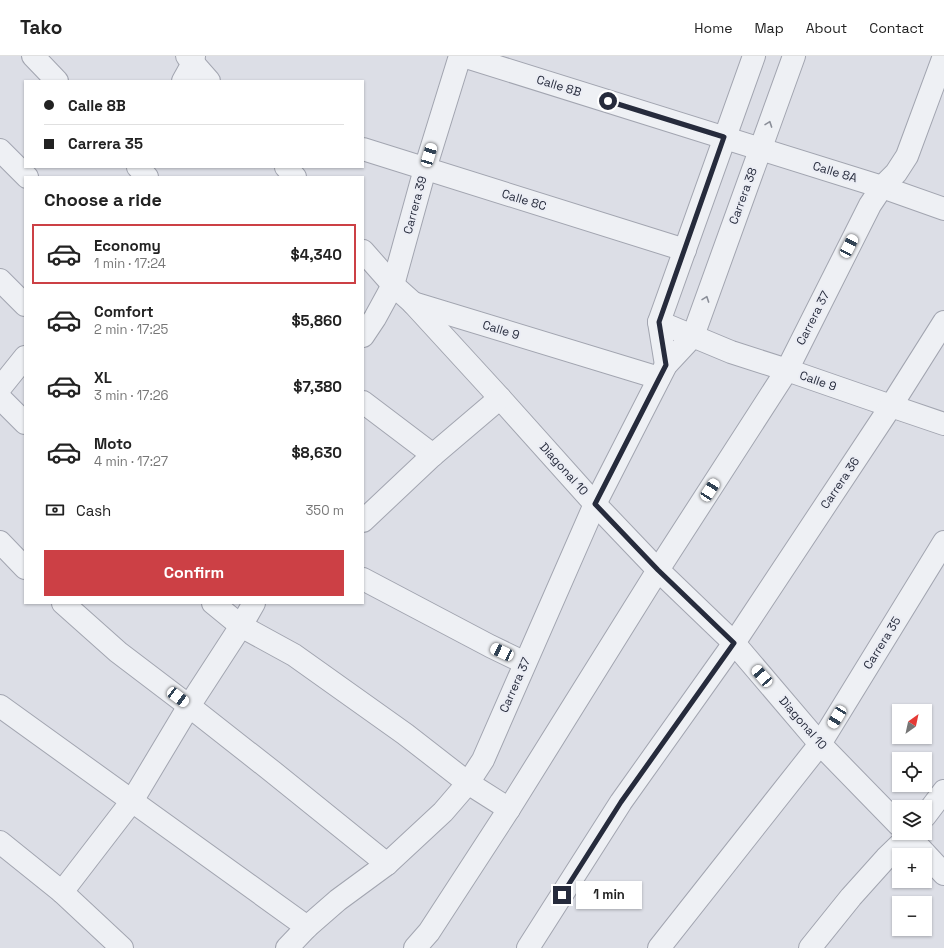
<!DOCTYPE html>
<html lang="en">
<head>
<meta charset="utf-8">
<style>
	body { margin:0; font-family:"Space Grotesk",sans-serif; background:#f6f6f6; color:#222; height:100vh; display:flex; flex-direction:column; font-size:15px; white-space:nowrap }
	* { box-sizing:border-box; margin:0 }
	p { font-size:13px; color:#767676 }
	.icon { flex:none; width:22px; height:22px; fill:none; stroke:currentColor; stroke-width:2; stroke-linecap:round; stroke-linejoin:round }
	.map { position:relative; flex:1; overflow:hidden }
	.side { position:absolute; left:24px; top:120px; width:340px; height:428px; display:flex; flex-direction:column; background:#fff; border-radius:0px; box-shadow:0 1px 3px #0004 }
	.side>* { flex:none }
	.top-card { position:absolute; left:24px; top:24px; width:340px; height:88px; border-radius:0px; box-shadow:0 1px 3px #0004; display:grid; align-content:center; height:88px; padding:0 20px; background:#fff }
	.needle { width:26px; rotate:33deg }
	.fabs { position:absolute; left:892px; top:648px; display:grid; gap:8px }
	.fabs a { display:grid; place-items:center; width:40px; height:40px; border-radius:0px; background:#fff; box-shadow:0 1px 3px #0004; font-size:20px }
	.end { position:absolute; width:18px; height:18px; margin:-9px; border:5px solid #262b3c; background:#fff; box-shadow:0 0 0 2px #fff }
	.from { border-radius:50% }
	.bubble { position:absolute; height:28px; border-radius:0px; background:#fff; box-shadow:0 1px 3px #0004; font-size:13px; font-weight:700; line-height:28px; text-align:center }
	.car { position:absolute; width:12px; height:24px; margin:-12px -6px; border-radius:5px; box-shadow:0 0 3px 1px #0007; background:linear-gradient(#fff 24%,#345 0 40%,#fff 0 76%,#345 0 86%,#fff 0) }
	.top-card b { display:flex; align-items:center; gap:14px; height:38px; font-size:15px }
	.top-card b+b { border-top:1px solid #e0e0e0 }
	.top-card i { width:10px; height:10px; background:#222 }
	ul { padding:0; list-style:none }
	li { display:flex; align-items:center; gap:12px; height:60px; margin:0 8px 6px; padding:0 12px; border:2px solid transparent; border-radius:0px }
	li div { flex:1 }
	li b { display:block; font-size:15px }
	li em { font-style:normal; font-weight:700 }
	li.on { border-color:#cc4045 }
	li>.icon { width:36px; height:36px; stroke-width:1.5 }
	h2 { padding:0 20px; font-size:18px; line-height:48px }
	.pay { display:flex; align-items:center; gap:10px; height:44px; padding:0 20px; font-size:15px }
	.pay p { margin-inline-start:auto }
	.primary-button { display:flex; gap:8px; margin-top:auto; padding:8px 20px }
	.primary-button a { flex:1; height:46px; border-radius:0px; background:#cc4045; color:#fff; font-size:16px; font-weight:700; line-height:46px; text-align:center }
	header { display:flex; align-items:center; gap:24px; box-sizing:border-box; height:56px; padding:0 20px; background:#fff; border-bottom:1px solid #e0e0e0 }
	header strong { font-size:19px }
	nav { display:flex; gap:22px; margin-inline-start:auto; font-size:14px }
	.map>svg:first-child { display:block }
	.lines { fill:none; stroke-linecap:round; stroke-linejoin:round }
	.minor-casing { stroke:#a2a5b0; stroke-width:24 }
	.minor { stroke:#eef0f4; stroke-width:22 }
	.oneway { stroke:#8a8e98 }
	.route { stroke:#262b3c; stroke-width:5 }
	.labels { text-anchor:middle; stroke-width:4; stroke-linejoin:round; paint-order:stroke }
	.street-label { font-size:12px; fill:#262b3c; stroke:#ebedf4 }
</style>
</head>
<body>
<header>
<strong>Tako</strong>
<nav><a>Home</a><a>Map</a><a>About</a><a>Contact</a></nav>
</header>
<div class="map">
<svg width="944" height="892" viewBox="0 0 944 892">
	<rect width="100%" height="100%" fill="#dcdee6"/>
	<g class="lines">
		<defs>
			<g id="minor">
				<polyline points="33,0 57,25"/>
				<polyline points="187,0 209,25"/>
				<polyline points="463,0 882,131 944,153"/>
				<polyline points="183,25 193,7 194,0"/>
				<polyline points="363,93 685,194"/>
				<polyline points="0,94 27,121"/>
				<polyline points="138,111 147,121"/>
				<polyline points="286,111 295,121"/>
				<polyline points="363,195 393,229 412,246 500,342 595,448 658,514 734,587 820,688 899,769"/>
				<polyline points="0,224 25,249"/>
				<polyline points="413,247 659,322"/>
				<polyline points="659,266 731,296 787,314 891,350 944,368"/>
				<polyline points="363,280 375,262 393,229 425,113 460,0"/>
				<polyline points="666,309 659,266 754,0"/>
				<polyline points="0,332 25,301"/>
				<polyline points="0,342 25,367"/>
				<polyline points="363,346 433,399"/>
				<polyline points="363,465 433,399 500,342"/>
				<polyline points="0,486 25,512"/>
				<polyline points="363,523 490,590 525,607"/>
				<polyline points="63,547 118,596 189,650 273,716 387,808"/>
				<polyline points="213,547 241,570 294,599 405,678 468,727 509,753"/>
				<polyline points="0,650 307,871"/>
				<polyline points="925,760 944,735"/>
				<polyline points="906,777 944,818"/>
				<polyline points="0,786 62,836 122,892"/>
				<polyline points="62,836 132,745 189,650 241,570 254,547"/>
				<polyline points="287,892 307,871 338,844 387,808 443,756 468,727 483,704 595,448 666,309 693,280 794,0"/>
				<polyline points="415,892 429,876 509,753 658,514 787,314 870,149 882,131 896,117 907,100 944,0"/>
				<polyline points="528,892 621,746 734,587 891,350 944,266"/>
				<polyline points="659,892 820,688 944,486"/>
				<polyline points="810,892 851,841 886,802 912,777"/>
			</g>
		</defs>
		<use href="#minor" class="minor-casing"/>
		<use href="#minor" class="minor"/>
	</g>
	<defs><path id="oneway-chevron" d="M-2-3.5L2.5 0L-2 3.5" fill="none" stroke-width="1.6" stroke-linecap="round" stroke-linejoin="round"/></defs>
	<g class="oneway">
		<use href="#oneway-chevron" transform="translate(769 68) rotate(-70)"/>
		<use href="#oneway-chevron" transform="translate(706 243) rotate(-70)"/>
	</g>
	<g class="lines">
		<polyline class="route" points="562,839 621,746 734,587 658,514 595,448 666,309 659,266 724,81 608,45"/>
	</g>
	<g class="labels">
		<g class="street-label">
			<text transform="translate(559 30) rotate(17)" y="4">Calle 8B</text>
			<text transform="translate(835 116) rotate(17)" y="4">Calle 8A</text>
			<text transform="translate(743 140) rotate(-70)" y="4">Carrera 38</text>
			<text transform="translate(524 144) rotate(17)" y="4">Calle 8C</text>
			<text transform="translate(415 149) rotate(-75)" y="4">Carrera 39</text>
			<text transform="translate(813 262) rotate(-63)" y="4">Carrera 37</text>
			<text transform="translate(501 274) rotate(17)" y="4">Calle 9</text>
			<text transform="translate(818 325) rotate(19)" y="4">Calle 9</text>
			<text transform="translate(564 413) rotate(48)" y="4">Diagonal 10</text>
			<text transform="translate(840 427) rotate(-56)" y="4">Carrera 36</text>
			<text transform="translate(882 587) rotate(-58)" y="4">Carrera 35</text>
			<text transform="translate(515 629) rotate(-66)" y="4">Carrera 37</text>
			<text transform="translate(803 667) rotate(49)" y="4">Diagonal 10</text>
		</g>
	</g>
</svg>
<div class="fabs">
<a><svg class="needle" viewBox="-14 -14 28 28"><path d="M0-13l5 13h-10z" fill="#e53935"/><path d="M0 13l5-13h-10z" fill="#767676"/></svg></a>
<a><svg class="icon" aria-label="locate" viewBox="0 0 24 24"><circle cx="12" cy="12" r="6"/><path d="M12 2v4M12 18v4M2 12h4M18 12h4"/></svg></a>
<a><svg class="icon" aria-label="layers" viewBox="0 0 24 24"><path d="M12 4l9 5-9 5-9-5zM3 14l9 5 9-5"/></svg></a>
<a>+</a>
<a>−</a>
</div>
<i class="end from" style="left:608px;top:45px"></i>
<i class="end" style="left:562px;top:839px"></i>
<div class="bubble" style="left:576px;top:825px;width:66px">1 min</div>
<i class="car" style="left:429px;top:99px;rotate:17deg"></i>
<i class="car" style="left:849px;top:190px;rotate:27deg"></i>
<i class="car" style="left:710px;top:434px;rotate:33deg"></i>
<i class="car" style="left:502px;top:596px;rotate:295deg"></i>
<i class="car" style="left:762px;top:620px;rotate:319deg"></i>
<i class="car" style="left:178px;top:641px;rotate:127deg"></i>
<i class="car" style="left:837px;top:661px;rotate:211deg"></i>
<div class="top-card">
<b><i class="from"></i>Calle 8B</b>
<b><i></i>Carrera 35</b>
</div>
<section class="side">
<h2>Choose a ride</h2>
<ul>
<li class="on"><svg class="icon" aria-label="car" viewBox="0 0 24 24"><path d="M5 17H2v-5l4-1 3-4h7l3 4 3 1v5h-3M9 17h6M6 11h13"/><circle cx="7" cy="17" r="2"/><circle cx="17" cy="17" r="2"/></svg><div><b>Economy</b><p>1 min · 17:24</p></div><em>$4,340</em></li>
<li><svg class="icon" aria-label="car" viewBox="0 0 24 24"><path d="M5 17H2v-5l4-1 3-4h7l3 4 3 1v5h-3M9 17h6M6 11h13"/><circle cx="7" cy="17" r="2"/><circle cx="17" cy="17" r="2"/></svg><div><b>Comfort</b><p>2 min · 17:25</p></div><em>$5,860</em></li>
<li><svg class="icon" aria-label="car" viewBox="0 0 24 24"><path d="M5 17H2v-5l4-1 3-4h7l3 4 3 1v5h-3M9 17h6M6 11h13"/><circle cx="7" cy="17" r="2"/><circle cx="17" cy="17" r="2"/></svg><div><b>XL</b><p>3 min · 17:26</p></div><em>$7,380</em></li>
<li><svg class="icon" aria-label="car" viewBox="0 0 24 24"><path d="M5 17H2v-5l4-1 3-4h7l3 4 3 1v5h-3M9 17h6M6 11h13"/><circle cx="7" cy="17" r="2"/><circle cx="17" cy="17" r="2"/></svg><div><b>Moto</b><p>4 min · 17:27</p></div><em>$8,630</em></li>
</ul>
<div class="pay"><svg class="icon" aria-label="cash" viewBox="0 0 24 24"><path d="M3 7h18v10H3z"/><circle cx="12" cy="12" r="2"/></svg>Cash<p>350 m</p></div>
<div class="primary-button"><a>Confirm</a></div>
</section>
</div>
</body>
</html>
